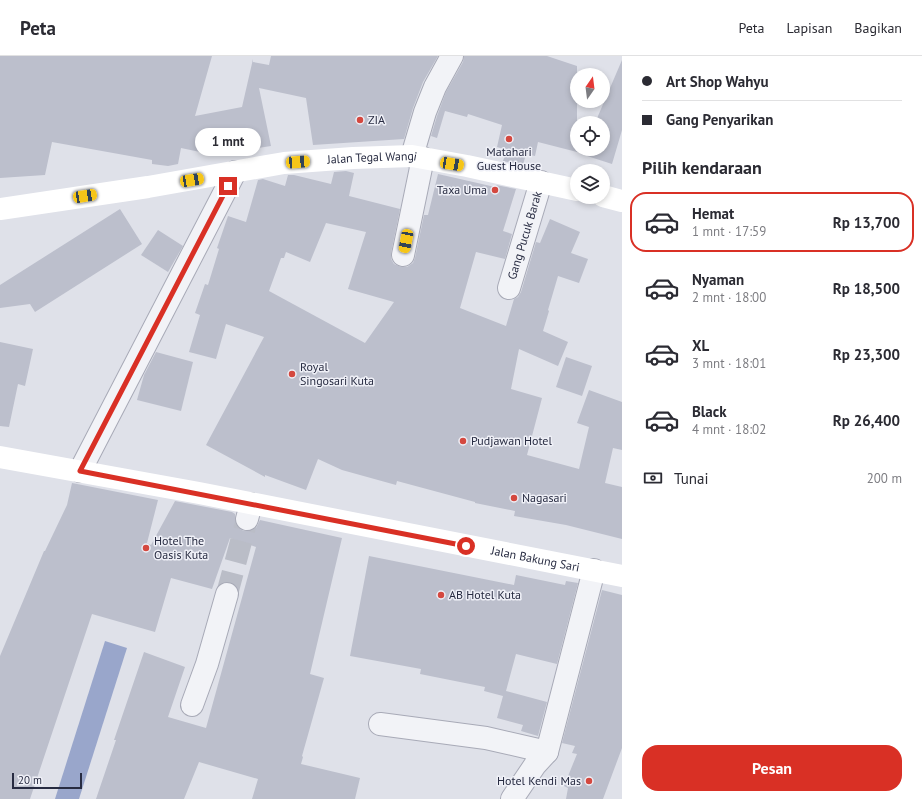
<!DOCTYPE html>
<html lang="id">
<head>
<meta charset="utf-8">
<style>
	body { margin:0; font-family:"PT Sans",sans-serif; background:#f2f2f3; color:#2b2b33; height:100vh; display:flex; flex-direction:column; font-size:15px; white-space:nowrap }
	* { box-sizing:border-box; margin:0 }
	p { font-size:13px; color:#7c7c81 }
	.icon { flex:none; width:22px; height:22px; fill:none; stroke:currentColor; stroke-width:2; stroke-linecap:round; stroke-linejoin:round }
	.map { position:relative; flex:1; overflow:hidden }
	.panel { display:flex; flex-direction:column; background:#fff; width:300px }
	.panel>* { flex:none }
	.top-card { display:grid; align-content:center; height:88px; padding:0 20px; background:#fff }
	.needle { width:26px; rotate:14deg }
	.tools { position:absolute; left:570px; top:12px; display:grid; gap:8px }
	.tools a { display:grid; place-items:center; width:40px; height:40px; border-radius:50%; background:#fff; box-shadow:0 2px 6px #0003; font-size:20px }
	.scale { position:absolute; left:12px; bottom:10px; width:70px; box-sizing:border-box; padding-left:4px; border:2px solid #272b41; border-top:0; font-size:11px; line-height:14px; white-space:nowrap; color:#272b41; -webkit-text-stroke:3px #eff0f7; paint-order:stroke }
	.end { position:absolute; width:18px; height:18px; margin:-9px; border:5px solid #d93025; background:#fff; box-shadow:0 0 0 2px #fff }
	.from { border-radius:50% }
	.bubble { position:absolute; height:28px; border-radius:14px; background:#fff; box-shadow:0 2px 6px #0003; font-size:13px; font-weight:700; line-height:28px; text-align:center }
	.car { position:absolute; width:12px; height:24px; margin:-12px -6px; border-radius:5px; box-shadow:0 0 3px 1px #0007; background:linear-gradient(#f5c518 24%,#345 0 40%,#f5c518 0 76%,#345 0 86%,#f5c518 0) }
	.top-card b { display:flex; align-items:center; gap:14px; height:38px; font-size:15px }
	.top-card b+b { border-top:1px solid #e1e1e2 }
	.top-card i { width:10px; height:10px; background:#2b2b33 }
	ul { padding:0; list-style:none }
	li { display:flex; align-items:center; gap:12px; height:60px; margin:0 8px 6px; padding:0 12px; border:2px solid transparent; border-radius:16px }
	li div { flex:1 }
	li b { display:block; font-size:15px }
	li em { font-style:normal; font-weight:700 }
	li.selected { border-color:#d93025 }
	li>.icon { width:36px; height:36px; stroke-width:1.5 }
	h2 { padding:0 20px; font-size:18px; line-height:48px }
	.pay { display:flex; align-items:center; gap:10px; height:44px; padding:0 20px; font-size:15px }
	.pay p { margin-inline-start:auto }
	.action { display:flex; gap:8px; margin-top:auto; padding:8px 20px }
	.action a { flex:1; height:46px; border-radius:16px; background:#d93025; color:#fff; font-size:16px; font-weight:700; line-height:46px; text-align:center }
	header { display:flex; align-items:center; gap:24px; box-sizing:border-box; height:56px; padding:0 20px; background:#fff; border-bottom:1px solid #e1e1e2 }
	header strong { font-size:19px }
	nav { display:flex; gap:22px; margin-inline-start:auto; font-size:14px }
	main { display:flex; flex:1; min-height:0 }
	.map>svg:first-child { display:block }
	.water { fill:#99a6cb }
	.building { fill:#bcbfcc; fill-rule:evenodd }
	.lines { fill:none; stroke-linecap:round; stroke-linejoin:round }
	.street-tunnel { stroke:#babdc7; stroke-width:22; stroke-dasharray:22 11; stroke-linecap:butt }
	.street-casing { stroke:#a8aab7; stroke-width:24 }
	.street { stroke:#f2f3f7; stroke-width:22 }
	.secondary { stroke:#fff; stroke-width:22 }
	.route { stroke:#d93025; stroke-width:5 }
	.poi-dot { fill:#d4483f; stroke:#eff0f7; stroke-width:1.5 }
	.labels { text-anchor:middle; stroke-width:3; stroke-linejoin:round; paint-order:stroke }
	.poi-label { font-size:12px; fill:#272b41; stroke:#eff0f7; text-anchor:start }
	.street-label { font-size:12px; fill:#272b41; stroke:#eff0f7 }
</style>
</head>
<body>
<header>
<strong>Peta</strong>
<nav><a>Peta</a><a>Lapisan</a><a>Bagikan</a></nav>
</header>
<main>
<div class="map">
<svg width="622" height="743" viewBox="0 0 622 743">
	<rect width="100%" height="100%" fill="#dfe1e9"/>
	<polygon class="water" points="105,585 127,592 79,743 55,743"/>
	<g class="building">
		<polygon points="0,0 212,0 195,60 242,51 253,3 253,6 269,9 271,0 438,0 423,26 413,52 404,83 313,89 306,42 259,32 271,90 258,92 200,96 181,92 178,108 168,110 152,108 152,104 52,86 45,119 0,122"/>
		<polygon points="464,0 547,0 577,10 577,96 538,86 535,100 526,98 523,109 503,105 507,94 497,91 502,69 468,58 467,61 445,55 437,82 431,80 437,60 446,36 463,6"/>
		<polygon points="622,4 622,74 612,108 581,98 583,93 603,93 603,67 595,67"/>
		<path d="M346 115 354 117 349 140 400 153 391 197V203L394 208 401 211H407L413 207 415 202 424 159H428L438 118 495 131 496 129 516 133 503 175 512 178 505 203 476 196 460 252 506 270 514 243 518 241 521 236 536 186 540 187 550 163 580 176 571 197 588 203 579 227 558 220 548 254 549 255 543 275 568 286 558 310 519 293 511 333 542 342 527 399 579 413 589 371 577 367 589 334 622 346V394L613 392 605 427 622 431V483L566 469 514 460 515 455 475 447V446L397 425 396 429 342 414 318 403 306 434 265 419V421L206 389 264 281 226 268 216 303 189 296 200 259 195 257 205 228 208 229 219 193 217 192 228 160 246 166 258 124 263 123 285 130 288 119H294L331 128 334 116ZM326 167 366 176 348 233 394 246 365 287 269 235 281 202H284L286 196 310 206Z"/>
		<polygon points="120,153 142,188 35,256 30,248 0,252 0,229"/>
		<polygon points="158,174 183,190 168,216 141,199"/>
		<polygon points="0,286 33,293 25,330 18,328 9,371 0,370"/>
		<polygon points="156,296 193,306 181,355 137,344 144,319"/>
		<polygon points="566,301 592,310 582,340 556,331"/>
		<polygon points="72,427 158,444 147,487 151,489 175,445 232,456 235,458 235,466 238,472 244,475 251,475 256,472 260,464 342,482 310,618 324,622 302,700 303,701 301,708 360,722 355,743 252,743 258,723 199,706 184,743 96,743 116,684 114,684 144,596 185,611 168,661 206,672 256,491 230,482 212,533 171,522 155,576 92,558 30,743 0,743 0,600 44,495 45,495 67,449"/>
		<polygon points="369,500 514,529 516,519 565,529 566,525 578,527 557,608 516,598 506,635 547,646 538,680 521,675 523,669 497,662 503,640 484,635 485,631 420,618 421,613 350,600"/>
		<polygon points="602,534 622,539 622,692 603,743 566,743 568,732 564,730 577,698 572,697 575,690 562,687"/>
	</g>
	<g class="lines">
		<polyline class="street-tunnel" points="227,538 247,463"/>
		<defs>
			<g id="street">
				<polyline points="412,100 425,56 435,31 452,0"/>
				<polyline points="403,199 423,102"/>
				<path id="s1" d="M509 232 541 126"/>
				<polyline points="80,415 235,116"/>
				<polyline points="247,463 251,448"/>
				<polyline points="192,649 207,608 227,538"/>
				<polyline points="380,668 486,682 547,696 535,709 512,743"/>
				<polyline points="547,696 594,514"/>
			</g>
		</defs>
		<use href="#street" class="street-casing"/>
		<use href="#street" class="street"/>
		<g class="secondary">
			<polyline points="603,140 622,145"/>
			<path id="s2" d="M0 153 148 131 284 107 353 102 412 100 467 110 577 134"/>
			<path id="s3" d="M0 401 199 437 622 520"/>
		</g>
	</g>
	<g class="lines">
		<polyline class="route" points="228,130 80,415 466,490"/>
	</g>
	<g class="poi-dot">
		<circle cx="360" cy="64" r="4"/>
		<circle cx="509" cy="83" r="4"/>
		<circle cx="495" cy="134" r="4"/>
		<circle cx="292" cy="318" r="4"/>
		<circle cx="463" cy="385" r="4"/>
		<circle cx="514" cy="442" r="4"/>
		<circle cx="146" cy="492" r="4"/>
		<circle cx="441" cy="539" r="4"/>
		<circle cx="589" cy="725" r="4"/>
	</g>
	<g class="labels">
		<g class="poi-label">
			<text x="368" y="68">ZIA</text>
			<text x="509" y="100" text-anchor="middle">Matahari<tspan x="509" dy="14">Guest House</tspan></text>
			<text x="487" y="138" text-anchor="end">Taxa Uma</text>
			<text x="300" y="315">Royal<tspan x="300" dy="14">Singosari Kuta</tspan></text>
			<text x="471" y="389">Pudjawan Hotel</text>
			<text x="522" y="446">Nagasari</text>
			<text x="154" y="489">Hotel The<tspan x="154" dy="14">Oasis Kuta</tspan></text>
			<text x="449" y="543">AB Hotel Kuta</text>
			<text x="581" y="729" text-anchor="end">Hotel Kendi Mas</text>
		</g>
		<g class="street-label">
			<text dy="4" stroke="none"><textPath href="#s2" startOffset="376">Jalan Tegal Wangi</textPath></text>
			<text dy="4" stroke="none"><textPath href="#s1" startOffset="55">Gang Pucuk Barak</textPath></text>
			<text dy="4" stroke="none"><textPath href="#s3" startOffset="545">Jalan Bakung Sari</textPath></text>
		</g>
	</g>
</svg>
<div class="tools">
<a><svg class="needle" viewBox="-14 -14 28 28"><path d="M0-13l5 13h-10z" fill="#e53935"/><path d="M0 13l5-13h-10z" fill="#7c7c81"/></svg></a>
<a><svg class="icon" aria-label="locate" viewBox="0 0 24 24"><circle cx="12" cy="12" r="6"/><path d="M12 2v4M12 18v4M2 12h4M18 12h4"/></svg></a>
<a><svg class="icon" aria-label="layers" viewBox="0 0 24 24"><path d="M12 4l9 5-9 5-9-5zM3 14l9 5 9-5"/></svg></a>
</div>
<div class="scale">20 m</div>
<i class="end from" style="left:466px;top:490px"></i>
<i class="end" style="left:228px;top:130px"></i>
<div class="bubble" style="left:195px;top:72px;width:66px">1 mnt</div>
<i class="car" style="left:298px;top:106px;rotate:86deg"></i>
<i class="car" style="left:452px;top:108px;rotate:100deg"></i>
<i class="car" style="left:192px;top:124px;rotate:80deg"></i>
<i class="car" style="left:85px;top:140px;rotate:81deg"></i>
<i class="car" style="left:406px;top:185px;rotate:191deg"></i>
</div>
<section class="panel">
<div class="top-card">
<b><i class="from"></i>Art Shop Wahyu</b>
<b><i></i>Gang Penyarikan</b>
</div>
<h2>Pilih kendaraan</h2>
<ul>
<li class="selected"><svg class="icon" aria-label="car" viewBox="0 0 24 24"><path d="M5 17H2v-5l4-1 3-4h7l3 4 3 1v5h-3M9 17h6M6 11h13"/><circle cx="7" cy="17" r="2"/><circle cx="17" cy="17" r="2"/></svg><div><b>Hemat</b><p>1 mnt · 17:59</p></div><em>Rp 13,700</em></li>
<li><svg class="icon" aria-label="car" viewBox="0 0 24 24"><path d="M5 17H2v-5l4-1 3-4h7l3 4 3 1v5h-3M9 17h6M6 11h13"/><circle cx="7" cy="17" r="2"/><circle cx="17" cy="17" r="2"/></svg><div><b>Nyaman</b><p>2 mnt · 18:00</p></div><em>Rp 18,500</em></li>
<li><svg class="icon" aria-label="car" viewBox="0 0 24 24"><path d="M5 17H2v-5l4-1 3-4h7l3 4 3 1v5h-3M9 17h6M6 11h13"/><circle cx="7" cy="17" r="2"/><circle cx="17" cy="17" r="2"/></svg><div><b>XL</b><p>3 mnt · 18:01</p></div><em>Rp 23,300</em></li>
<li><svg class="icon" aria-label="car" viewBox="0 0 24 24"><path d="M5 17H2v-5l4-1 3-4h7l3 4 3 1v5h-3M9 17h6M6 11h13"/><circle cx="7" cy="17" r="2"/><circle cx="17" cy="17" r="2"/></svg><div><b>Black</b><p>4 mnt · 18:02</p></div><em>Rp 26,400</em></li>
</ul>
<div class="pay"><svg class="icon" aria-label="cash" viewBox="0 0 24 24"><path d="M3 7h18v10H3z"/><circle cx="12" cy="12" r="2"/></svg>Tunai<p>200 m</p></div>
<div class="action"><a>Pesan</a></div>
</section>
</main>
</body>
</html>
